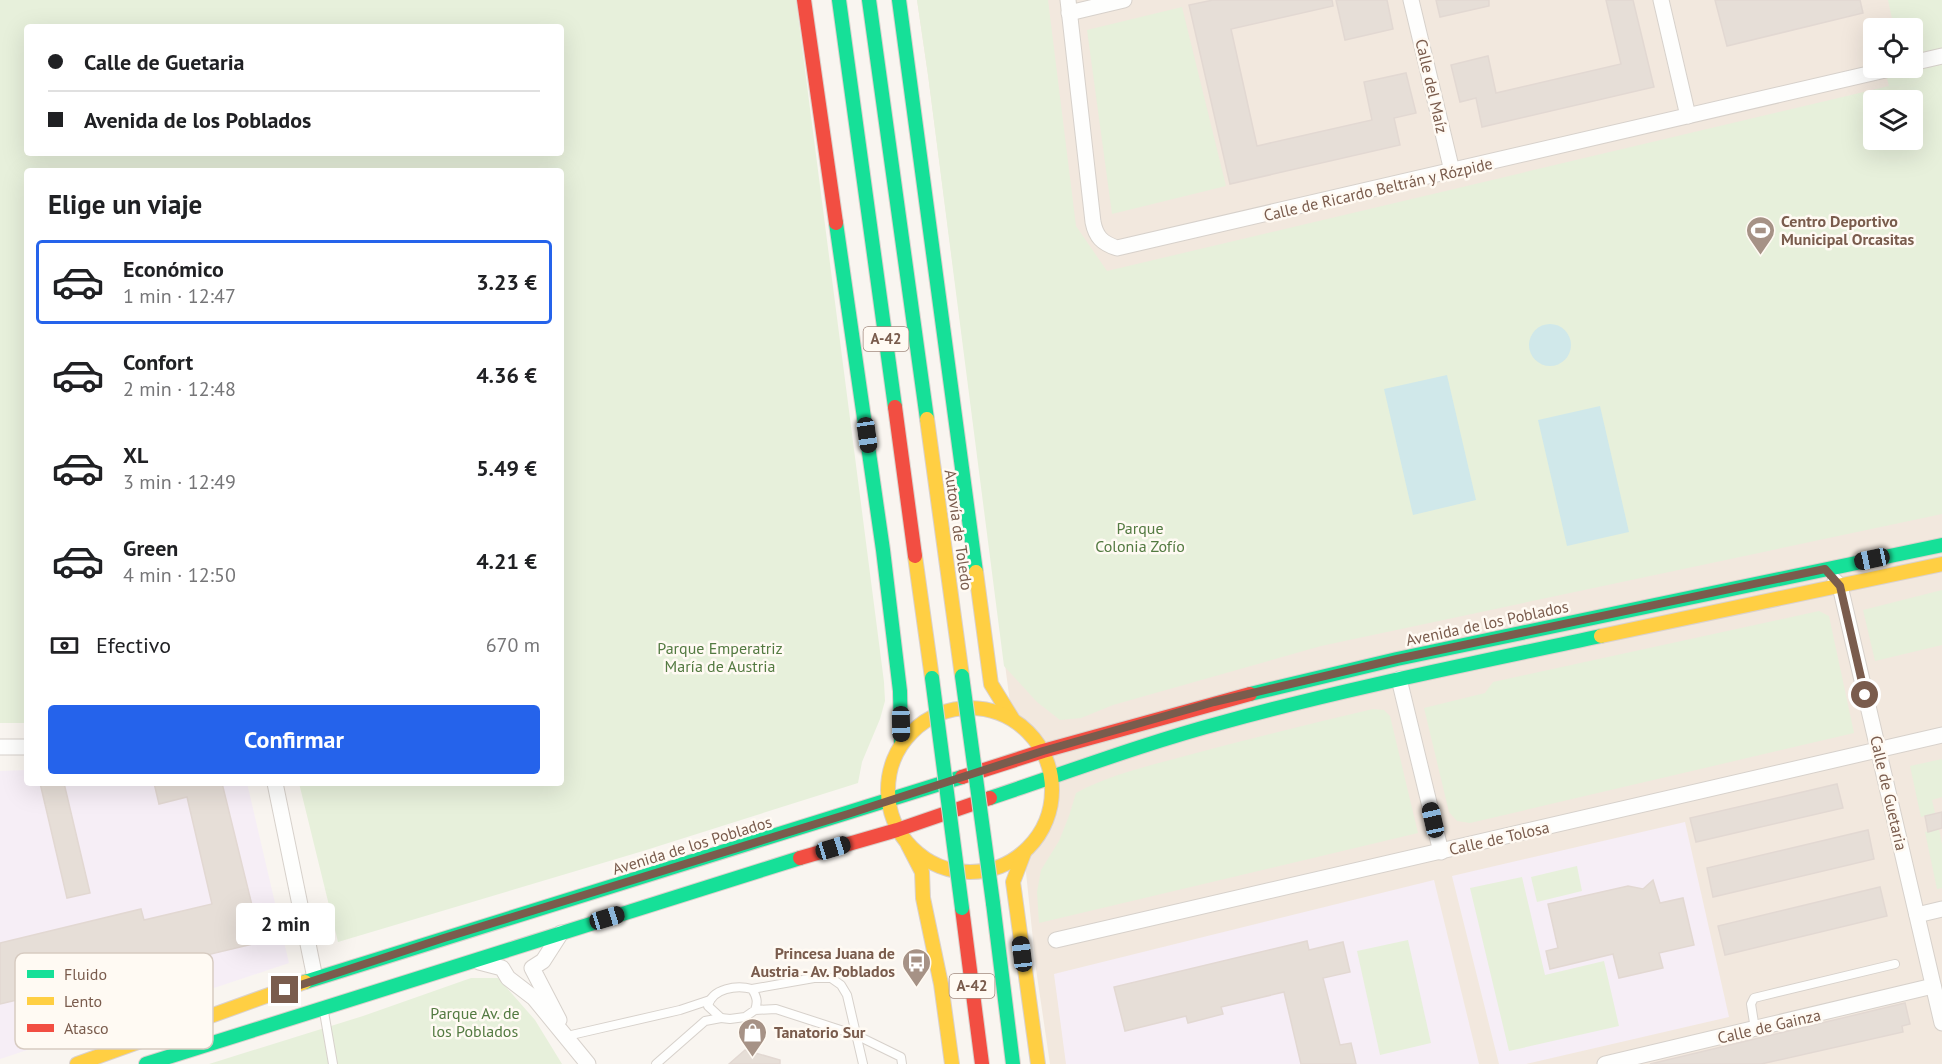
<!DOCTYPE html>
<html lang="es">
<head>
<meta charset="utf-8">
<style>
	body { margin:0; font-family:"PT Sans",sans-serif; background:#f2f2f2; color:#202124; height:100vh; display:flex; flex-direction:column; font-size:22px; white-space:nowrap }
	* { box-sizing:border-box; margin:0 }
	p { font-size:20px; color:#757577 }
	.icon { flex:none; width:33px; height:33px; fill:none; stroke:currentColor; stroke-width:2; stroke-linecap:round; stroke-linejoin:round }
	.map { position:relative; flex:1; overflow:hidden }
	.side { position:absolute; left:24px; top:168px; width:540px; height:618px; display:flex; flex-direction:column; background:#fff; border-radius:6px; box-shadow:0 6px 24px #0002 }
	.side>* { flex:none }
	.top-card { position:absolute; left:24px; top:24px; width:540px; height:132px; border-radius:6px; box-shadow:0 6px 24px #0002; display:grid; align-content:center; height:132px; padding:0 24px; background:#fff }
	.fabs { position:absolute; left:1863px; top:18px; display:grid; gap:12px }
	.fabs a { display:grid; place-items:center; width:60px; height:60px; border-radius:6px; background:#fff; box-shadow:0 6px 24px #0002; font-size:30px }
	.end { position:absolute; width:27px; height:27px; margin:-14px; border:8px solid #7a5c4d; background:#fff; box-shadow:0 0 0 3px #fff }
	.from { border-radius:50% }
	.bubble { position:absolute; height:42px; border-radius:6px; background:#fff; box-shadow:0 6px 24px #0002; font-size:20px; font-weight:700; line-height:42px; text-align:center }
	.car { position:absolute; width:18px; height:36px; margin:-18px -9px; border-radius:8px; box-shadow:0 0 4px 2px #0007; background:linear-gradient(#222 24%,#8ab4d8 0 40%,#222 0 76%,#8ab4d8 0 86%,#222 0) }
	.top-card b { display:flex; align-items:center; gap:21px; height:57px; font-size:22px }
	.top-card b+b { border-top:2px solid #e0e0e0 }
	.top-card i { width:15px; height:15px; background:#202124 }
	ul { padding:0; list-style:none }
	li { display:flex; align-items:center; gap:18px; height:84px; margin:0 12px 9px; padding:0 12px; border:3px solid transparent; border-radius:6px }
	li div { flex:1 }
	li b { display:block; font-size:22px }
	li em { font-style:normal; font-weight:700 }
	li.current { border-color:#2563eb }
	li>.icon { width:54px; height:54px; stroke-width:1.5 }
	h2 { padding:0 24px; font-size:27px; line-height:72px }
	.pay { display:flex; align-items:center; gap:15px; height:66px; padding:0 24px; font-size:22px }
	.pay p { margin-inline-start:auto }
	.cta { display:flex; gap:12px; margin-top:auto; padding:12px 24px }
	.cta a { flex:1; height:69px; border-radius:6px; background:#2563eb; color:#fff; font-size:24px; font-weight:700; line-height:69px; text-align:center }
	.map>svg:first-child { display:block }
	.residential { fill:#f2e8de; fill-rule:evenodd }
	.education { fill:#f6eef6 }
	.green { fill:#e7f0db; fill-rule:evenodd }
	.water { fill:#d0e8ea }
	.building { fill:#e6ded7; stroke:#e2d8d2; stroke-width:1.5 }
	.lines { fill:none; stroke-linecap:round; stroke-linejoin:round }
	.lane-casing { stroke:#d7d1cb; stroke-width:10 }
	.street-casing { stroke:#d7d1cb; stroke-width:17 }
	.fast-casing { stroke:#dad1cc; stroke-width:16 }
	.slow-casing { stroke:#dad1cc; stroke-width:16 }
	.jam-casing { stroke:#dad1cc; stroke-width:16 }
	.lane { stroke:#fefefd; stroke-width:8 }
	.street { stroke:#fefefd; stroke-width:15 }
	.fast { stroke:#16e098; stroke-width:14 }
	.slow { stroke:#ffcf43; stroke-width:14 }
	.jam { stroke:#f24e42; stroke-width:14 }
	.fast-bridge-casing { stroke:#dad1cc; stroke-width:16; stroke-linecap:butt }
	.fast-bridge { stroke:#16e098; stroke-width:14 }
	.route { stroke:#7a5c4d; stroke-width:8 }
	.labels { text-anchor:middle; stroke-width:5; stroke-linejoin:round; paint-order:stroke }
	.shield { fill:#fffaf3; stroke:#a28b7f; stroke-width:1.5 }
	.shield-label { font-size:15px; font-weight:bold; fill:#7a5c4d }
	.street-label { font-size:16px; fill:#7a5c4d; stroke:#fffaf3 }
	.poi-label { font-size:16px; font-weight:bold; fill:#7a5c4d; stroke:#fffaf3; text-anchor:start }
	.park-label { font-size:16px; fill:#537a41; stroke:#fffaf3 }
	.key { fill:#fffaf3; stroke:#d7cbc1; stroke-width:1.5 }
	.key-label { font-size:16px; fill:#7a5c4d }
</style>
</head>
<body>
<div class="map">
<svg width="1942" height="1064" viewBox="0 0 1942 1064">
	<rect width="100%" height="100%" fill="#f9f5f0"/>
	<path class="residential" d="M917 0H1942V1064H1050L1036 969 1024 853 1036 841 1045 827 1050 812 1053 800 1052 777 1043 751 1030 732 1012 718 928 75ZM1874 28H1912V68H1874ZM1874 100H1912V140H1874Z"/>
	<g class="education">
		<polygon points="27,770 27,783 247,783 289,963 0,1059 0,771"/>
		<polygon points="1685,822 1729,1017 1526,1064 1499,1064 1452,876"/>
		<polygon points="1434,880 1479,1064 1066,1064 1054,974"/>
	</g>
	<g class="green">
		<path d="M0 0H796L884 682 885 701 880 719 862 762 858 783 643 851 338 942 299 783H561V171H27V723H0ZM27 27H561V153H27Z"/>
		<path d="M917 0H1048L1076 226 1107 271 1889 86 1884 68H1912V28H1894L1888 0H1942V514L1321 646 1113 705 1081 718 1060 720 1037 702 1004 666 928 75ZM1874 100H1912V140H1874Z"/>
		<polygon points="1182,7 1226,186 1112,214 1087,30"/>
		<polygon points="1942,590 1942,645 1875,661 1863,610"/>
		<polygon points="1819,611 1829,616 1854,733 1470,823 1457,821 1449,812 1424,708 1485,693 1493,682"/>
		<path d="M1373 709 1384 710 1390 716 1418 833 1039 923 1037 892 1041 870 1059 841 1069 816 1076 793C1109 775 1148 766 1185 756 1247 739 1310 724 1373 709Z"/>
		<polygon points="1942,759 1942,797 1932,800 1935,813 1921,817 1910,766"/>
		<polygon points="1939,829 1942,844 1942,888 1937,889 1925,832"/>
		<polygon points="1577,866 1582,891 1537,902 1531,877"/>
		<polygon points="1522,877 1545,975 1604,961 1619,1026 1509,1051 1470,888"/>
		<polygon points="1408,940 1431,1043 1380,1055 1357,951"/>
		<polygon points="471,978 498,978 535,1020 562,1064 209,1064 363,1016"/>
	</g>
	<g class="water">
		<circle cx="1550" cy="345" r="21"/>
		<polygon points="1447,375 1476,500 1413,515 1384,389"/>
		<polygon points="1600,406 1629,532 1567,546 1538,420"/>
	</g>
	<g class="building">
		<polygon points="1213,0 1332,0 1333,6 1231,29 1257,146 1372,120 1364,82 1406,73 1416,113 1394,118 1400,145 1230,184 1189,5"/>
		<polygon points="1336,0 1387,0 1393,29 1345,40"/>
		<polygon points="1436,0 1489,0 1489,6 1440,17"/>
		<polygon points="1606,0 1633,0 1654,87 1482,127 1476,98 1460,102 1451,65 1488,56 1496,93 1621,64"/>
		<polygon points="1715,0 1860,0 1863,13 1727,46"/>
		<polygon points="40,783 64,783 90,893 67,898"/>
		<polygon points="154,783 222,783 261,942 173,963 180,994 153,1003 147,976 138,979 136,972 0,1004 0,943 141,909 144,920 212,904 187,797 159,804"/>
		<polygon points="1837,784 1843,808 1696,842 1690,818"/>
		<polygon points="1942,812 1942,828 1928,832 1925,816"/>
		<polygon points="1868,830 1874,859 1713,897 1707,868"/>
		<polygon points="1653,880 1660,903 1683,898 1694,945 1659,953 1663,968 1619,978 1613,954 1550,969 1546,951 1558,948 1548,904 1628,886 1643,889"/>
		<polygon points="1880,887 1887,916 1725,955 1718,926"/>
		<polygon points="1307,941 1309,950 1343,942 1350,972 1323,978 1340,1045 1351,1043 1356,1064 1301,1064 1284,992 1221,1007 1223,1014 1188,1023 1186,1016 1125,1031 1114,987"/>
		<polygon points="1905,1003 1910,1024 1902,1026 1903,1032 1761,1064 1650,1064"/>
		<polygon points="745,1050 780,1060 780,1064 729,1064"/>
	</g>
	<g class="lines">
		<defs>
			<g id="lane">
				<polyline points="752,989 814,978 831,978 841,985 847,995 863,1064"/>
				<path d="M755 1010C758 1002 757 997 752 989 737 985 712 988 708 1006L721 1018 730 1019 745 1017 755 1010 776 1009 856 1035 901 1057 902 1064"/>
				<polyline points="324,1012 333,1064"/>
				<polyline points="1755,1029 1751,1004 1754,998 1895,964"/>
				<polyline points="567,1036 680,1010 710,1000"/>
				<polyline points="656,1064 705,1021 721,1018"/>
			</g>
			<g id="street">
				<path d="M1068 0 1093 222C1096 237 1102 243 1117 248L1894 68"/>
				<polyline points="1411,0 1452,171"/>
				<polyline points="1661,0 1688,116"/>
				<polyline points="1069,13 1124,0"/>
				<polyline points="1912,63 1942,56"/>
				<polyline points="1835,581 1840,586 1942,1023"/>
				<polyline points="1399,679 1441,852"/>
				<polyline points="0,747 27,747"/>
				<polyline points="275,783 315,978"/>
				<polyline points="1917,915 1942,909"/>
				<polyline points="1056,940 1942,735"/>
				<polyline points="479,962 502,968 508,978 534,998 588,1064"/>
				<polyline points="559,1020 532,968 543,961 561,933"/>
				<polyline points="1605,1064 1933,986"/>
			</g>
			<g id="fast">
				<polyline points="839,0 895,407"/>
				<polyline points="869,0 927,419"/>
				<polyline points="899,0 976,572"/>
				<polyline points="836,223 883,550 900,691 901,741"/>
				<polyline points="1250,694 1397,659 1942,545"/>
				<path d="M990 798C1068 772 1145 743 1224 722 1348 688 1475 663 1601 636"/>
				<polyline points="993,903 1013,1064"/>
				<polyline points="305,982 962,777"/>
				<polyline points="146,1064 800,858"/>
			</g>
			<g id="slow">
				<polyline points="927,419 962,676"/>
				<polyline points="915,556 932,678"/>
				<polyline points="976,572 991,684 1012,718"/>
				<polyline points="1601,636 1942,564"/>
				<circle cx="970" cy="790" r="82"/>
				<polyline points="908,845 922,872 923,898 941,984 952,1064"/>
				<polyline points="1024,853 1013,882 1038,1064"/>
				<polyline points="77,1064 305,982"/>
			</g>
			<g id="jam">
				<polyline points="804,0 836,223"/>
				<polyline points="895,407 915,556"/>
				<polyline points="962,777 1043,751 1250,694"/>
				<polyline points="800,858 897,830 990,798"/>
				<polyline points="962,908 982,1064"/>
			</g>
		</defs>
		<use href="#lane" class="lane-casing"/>
		<use href="#street" class="street-casing"/>
		<use href="#fast" class="fast-casing"/>
		<use href="#slow" class="slow-casing"/>
		<use href="#jam" class="jam-casing"/>
		<use href="#lane" class="lane"/>
		<use href="#street" class="street"/>
		<use href="#fast" class="fast"/>
		<use href="#slow" class="slow"/>
		<use href="#jam" class="jam"/>
		<defs>
			<g id="fast-bridge">
				<polyline points="962,676 993,903"/>
				<polyline points="932,678 962,908"/>
			</g>
		</defs>
		<use href="#fast-bridge" class="fast-bridge-casing"/>
		<use href="#fast-bridge" class="fast-bridge"/>
	</g>
	<g class="lines">
		<polyline class="route" points="285,990 444,938 848,814 1043,751 1214,702 1397,659 1825,569 1840,586 1865,695"/>
	</g>
	<defs>
		<symbol id="stadium-pin" viewBox="-11 -11 22 30"><path d="M0 17L-7.5 6A9.5 9.5 0 1 1 7.5 6Z" fill="#a69286" stroke="#fffaf3"/><path d="M0-5a6.5 5 0 1 0 0 10a6.5 5 0 1 0 0-10ZM-3.5-1.8h7v3.6h-7Z" fill="#fff"/></symbol>
		<symbol id="bus-pin" viewBox="-11 -11 22 30"><path d="M0 17L-7.5 6A9.5 9.5 0 1 1 7.5 6Z" fill="#a69286" stroke="#fffaf3"/><path d="M-5-6H5V4H4V6H2V4H-2V6H-4V4H-5ZM-3.5-4V0h7V-4ZM-3.5 1.2v1.5H-2V1.2ZM2 1.2v1.5H3.5V1.2Z" fill="#fff"/></symbol>
		<symbol id="shop-pin" viewBox="-11 -11 22 30"><path d="M0 17L-7.5 6A9.5 9.5 0 1 1 7.5 6Z" fill="#a69286" stroke="#fffaf3"/><path d="M-5-2.5h2.3a2.7 3.5 0 0 1 5.4 0H5L5.5 6h-11ZM-1.5-2.5h3a1.5 2.3 0 0 0-3 0Z" fill="#fff"/></symbol>
	</defs>
	<g fill-rule="evenodd">
		<use href="#stadium-pin" x="1744" y="214" width="33" height="45"/>
		<use href="#bus-pin" x="900" y="946" width="33" height="45"/>
		<use href="#shop-pin" x="736" y="1016" width="33" height="45"/>
	</g>
	<g class="labels">
		<g class="shield">
			<rect x="863.5" y="327" width="45" height="24" rx="4.5"/>
			<rect x="949.5" y="974" width="45" height="24" rx="4.5"/>
		</g>
		<g class="shield-label">
			<text x="886" y="344">A-42</text>
			<text x="972" y="991">A-42</text>
		</g>
		<g class="street-label">
			<text transform="translate(1432 86) rotate(77)" y="6">Calle del Maíz</text>
			<text transform="translate(1378 189) rotate(-13)" y="6">Calle de Ricardo Beltrán y Rózpide</text>
			<text transform="translate(959 530) rotate(82)" y="6">Autovía de Toledo</text>
			<text transform="translate(1487 623) rotate(-12)" y="6">Avenida de los Poblados</text>
			<text transform="translate(1889 793) rotate(77)" y="6">Calle de Guetaria</text>
			<text transform="translate(1499 838) rotate(-13)" y="6">Calle de Tolosa</text>
			<text transform="translate(692 845) rotate(-17)" y="6">Avenida de los Poblados</text>
			<text transform="translate(1769 1026) rotate(-13)" y="6">Calle de Gainza</text>
		</g>
		<g class="poi-label">
			<text x="1781" y="227">Centro Deportivo<tspan x="1781" dy="18">Municipal Orcasitas</tspan></text>
			<text x="895" y="959" text-anchor="end">Princesa Juana de<tspan x="895" dy="18">Austria - Av. Poblados</tspan></text>
			<text x="774" y="1038">Tanatorio Sur</text>
		</g>
		<g class="park-label">
			<text x="1140" y="534">Parque<tspan x="1140" dy="18">Colonia Zofío</tspan></text>
			<text x="720" y="654">Parque Emperatriz<tspan x="720" dy="18">María de Austria</tspan></text>
			<text x="475" y="1019">Parque Av. de<tspan x="475" dy="18">los Poblados</tspan></text>
		</g>
	</g>
	<rect x="15" y="953" width="198" height="96" rx="9" class="key"/>
	<rect x="27" y="970" width="27" height="8" fill="#16e098"/>
	<rect x="27" y="997" width="27" height="8" fill="#ffcf43"/>
	<rect x="27" y="1024" width="27" height="8" fill="#f24e42"/>
	<g class="key-label">
		<text x="64" y="980">Fluido</text>
		<text x="64" y="1007">Lento</text>
		<text x="64" y="1034">Atasco</text>
	</g>
</svg>
<div class="fabs">
<a><svg class="icon" aria-label="locate" viewBox="0 0 24 24"><circle cx="12" cy="12" r="6"/><path d="M12 2v4M12 18v4M2 12h4M18 12h4"/></svg></a>
<a><svg class="icon" aria-label="layers" viewBox="0 0 24 24"><path d="M12 4l9 5-9 5-9-5zM3 14l9 5 9-5"/></svg></a>
</div>
<i class="end from" style="left:1865px;top:695px"></i>
<i class="end" style="left:285px;top:990px"></i>
<div class="bubble" style="left:236px;top:903px;width:99px">2 min</div>
<i class="car" style="left:867px;top:435px;rotate:172deg"></i>
<i class="car" style="left:1872px;top:559px;rotate:258deg"></i>
<i class="car" style="left:901px;top:724px;rotate:179deg"></i>
<i class="car" style="left:1433px;top:820px;rotate:347deg"></i>
<i class="car" style="left:833px;top:848px;rotate:73deg"></i>
<i class="car" style="left:607px;top:918px;rotate:73deg"></i>
<i class="car" style="left:1022px;top:954px;rotate:353deg"></i>
<div class="top-card">
<b><i class="from"></i>Calle de Guetaria</b>
<b><i></i>Avenida de los Poblados</b>
</div>
<section class="side">
<h2>Elige un viaje</h2>
<ul>
<li class="current"><svg class="icon" aria-label="car" viewBox="0 0 24 24"><path d="M5 17H2v-5l4-1 3-4h7l3 4 3 1v5h-3M9 17h6M6 11h13"/><circle cx="7" cy="17" r="2"/><circle cx="17" cy="17" r="2"/></svg><div><b>Económico</b><p>1 min · 12:47</p></div><em>3.23 €</em></li>
<li><svg class="icon" aria-label="car" viewBox="0 0 24 24"><path d="M5 17H2v-5l4-1 3-4h7l3 4 3 1v5h-3M9 17h6M6 11h13"/><circle cx="7" cy="17" r="2"/><circle cx="17" cy="17" r="2"/></svg><div><b>Confort</b><p>2 min · 12:48</p></div><em>4.36 €</em></li>
<li><svg class="icon" aria-label="car" viewBox="0 0 24 24"><path d="M5 17H2v-5l4-1 3-4h7l3 4 3 1v5h-3M9 17h6M6 11h13"/><circle cx="7" cy="17" r="2"/><circle cx="17" cy="17" r="2"/></svg><div><b>XL</b><p>3 min · 12:49</p></div><em>5.49 €</em></li>
<li><svg class="icon" aria-label="car" viewBox="0 0 24 24"><path d="M5 17H2v-5l4-1 3-4h7l3 4 3 1v5h-3M9 17h6M6 11h13"/><circle cx="7" cy="17" r="2"/><circle cx="17" cy="17" r="2"/></svg><div><b>Green</b><p>4 min · 12:50</p></div><em>4.21 €</em></li>
</ul>
<div class="pay"><svg class="icon" aria-label="cash" viewBox="0 0 24 24"><path d="M3 7h18v10H3z"/><circle cx="12" cy="12" r="2"/></svg>Efectivo<p>670 m</p></div>
<div class="cta"><a>Confirmar</a></div>
</section>
</div>
</body>
</html>
